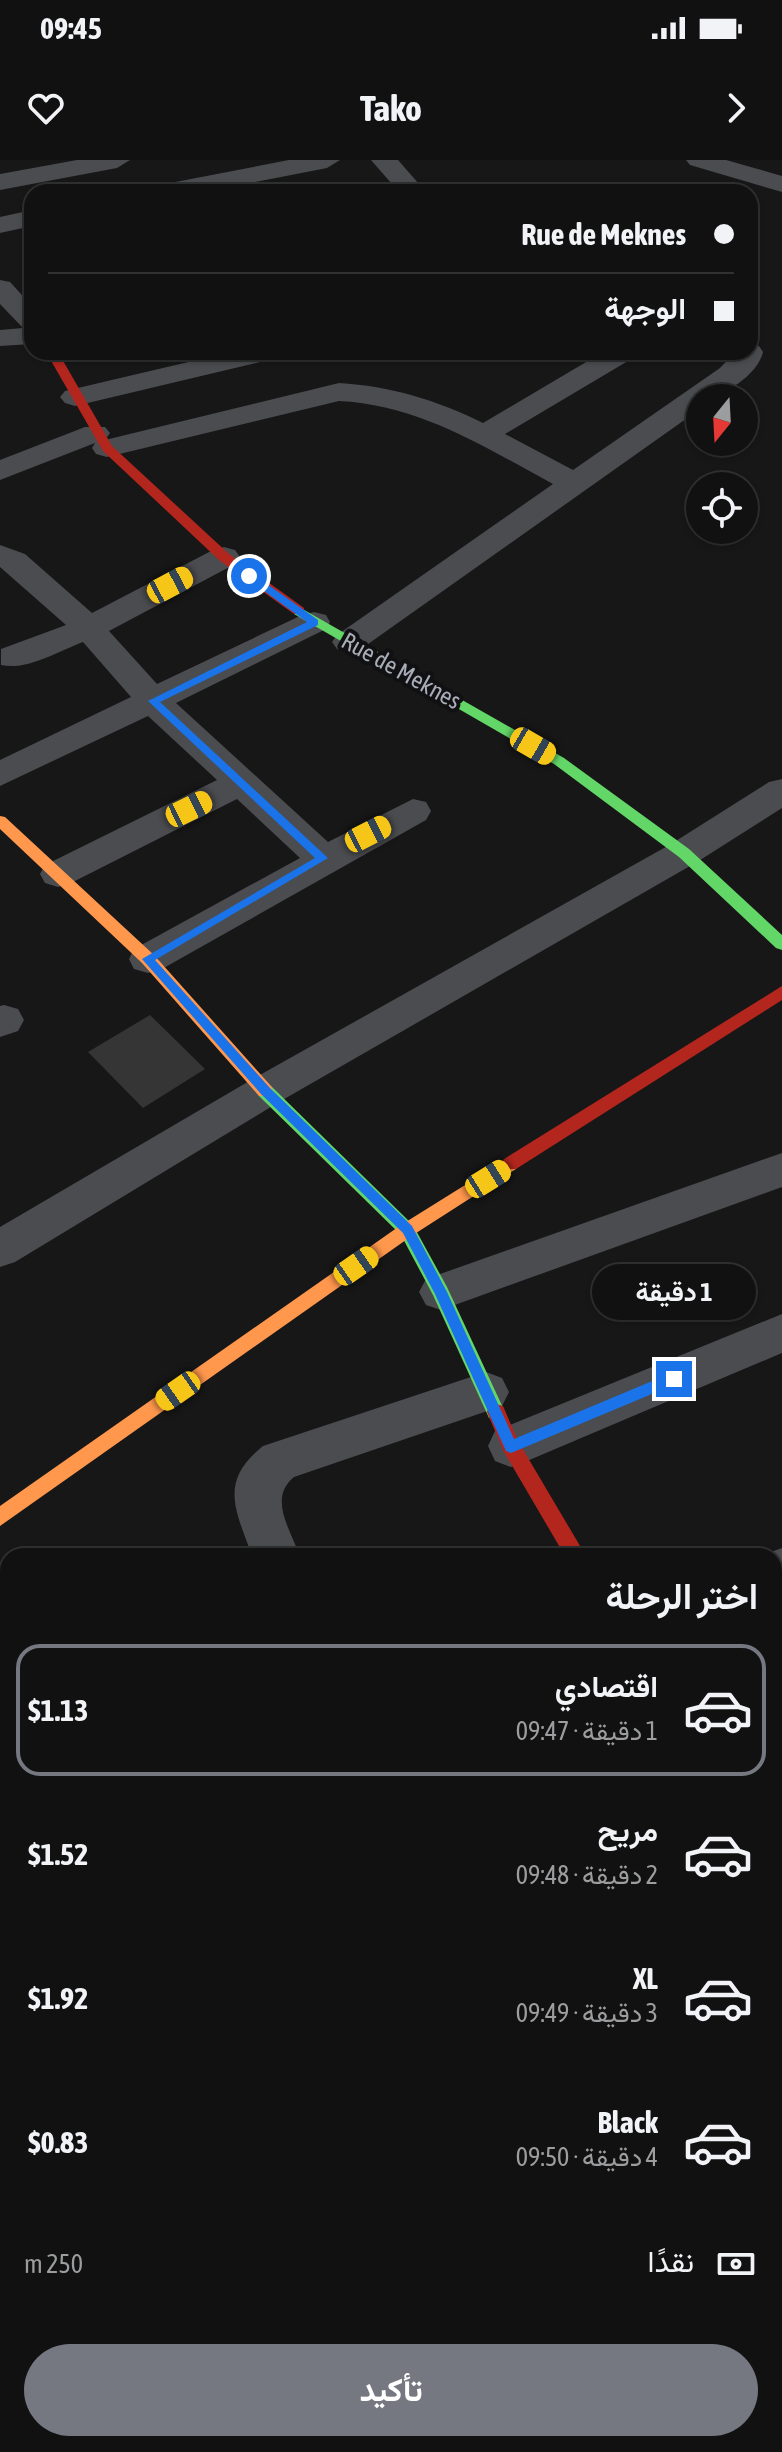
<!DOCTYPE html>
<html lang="ar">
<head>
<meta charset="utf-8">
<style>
	body { margin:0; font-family:"Asap Condensed",Vazirmatn,sans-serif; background:#1e1f1f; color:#f1f3f6; direction:rtl; height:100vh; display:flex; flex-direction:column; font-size:30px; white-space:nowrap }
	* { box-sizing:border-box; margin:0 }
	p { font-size:26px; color:#9c9d9f }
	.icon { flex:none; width:44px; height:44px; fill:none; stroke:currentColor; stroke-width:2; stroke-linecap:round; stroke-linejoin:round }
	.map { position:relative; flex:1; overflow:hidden; direction:ltr }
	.drawer { position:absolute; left:0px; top:1388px; width:782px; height:904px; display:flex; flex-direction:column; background:#111; border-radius:24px 24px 0 0; box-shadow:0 2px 6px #0004,0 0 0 2px #303131; direction:rtl }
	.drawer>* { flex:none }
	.hud { position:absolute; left:24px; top:24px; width:734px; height:176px; border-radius:24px; box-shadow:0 2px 6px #0004,0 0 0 2px #303131; direction:rtl; display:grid; align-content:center; height:176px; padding:0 24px; background:#111 }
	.needle { width:52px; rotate:198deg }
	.buttons { position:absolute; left:686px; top:224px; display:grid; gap:16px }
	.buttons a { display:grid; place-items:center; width:72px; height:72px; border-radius:50%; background:#111; box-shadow:0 2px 6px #0004,0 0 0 2px #303131; font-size:40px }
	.end { position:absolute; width:36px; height:36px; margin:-18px; border:10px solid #1a73e8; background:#fff; box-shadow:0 0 0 4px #fff }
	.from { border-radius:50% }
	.bubble { position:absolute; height:56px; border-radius:28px; background:#111; box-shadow:0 2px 6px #0004,0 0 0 2px #303131; font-size:26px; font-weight:700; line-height:56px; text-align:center; direction:rtl }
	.car { position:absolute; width:24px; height:48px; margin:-24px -12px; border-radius:10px; box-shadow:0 0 6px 2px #0007; background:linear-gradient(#f5c518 24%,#345 0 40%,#f5c518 0 76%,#345 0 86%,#f5c518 0) }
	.hud b { display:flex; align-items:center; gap:28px; height:76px; font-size:30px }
	.hud b+b { border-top:2px solid #303131 }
	.hud i { width:20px; height:20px; background:#f1f3f6 }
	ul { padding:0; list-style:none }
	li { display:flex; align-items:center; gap:24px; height:132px; margin:0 16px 12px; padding:0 8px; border:4px solid transparent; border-radius:24px }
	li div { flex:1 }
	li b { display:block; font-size:30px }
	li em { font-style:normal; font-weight:700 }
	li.current { border-color:#757880 }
	li>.icon { width:72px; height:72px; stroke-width:1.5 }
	h2 { padding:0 24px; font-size:36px; line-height:96px }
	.pay { display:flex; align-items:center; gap:20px; height:88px; padding:0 24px; font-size:30px }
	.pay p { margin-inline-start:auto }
	.action { display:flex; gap:16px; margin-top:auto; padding:16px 24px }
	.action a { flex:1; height:92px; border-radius:48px; background:#757880; color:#fff; font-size:32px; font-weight:700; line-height:92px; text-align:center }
	.status { display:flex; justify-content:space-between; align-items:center; height:56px; padding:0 40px; background:#111; direction:ltr }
	.status svg { height:22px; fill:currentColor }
	header { display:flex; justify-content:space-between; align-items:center; height:104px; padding:0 24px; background:#111; font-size:36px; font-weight:700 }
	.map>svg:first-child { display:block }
	.building { fill:#353536 }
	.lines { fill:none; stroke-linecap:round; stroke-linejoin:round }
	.street { fill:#4b4c50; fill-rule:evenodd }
	.fast { fill:#63d668; fill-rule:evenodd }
	.slow { fill:#ff974d; fill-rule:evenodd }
	.jam { fill:#b3261e; fill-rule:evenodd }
	.route { fill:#1a73e8 }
	.labels { text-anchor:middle; stroke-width:8; stroke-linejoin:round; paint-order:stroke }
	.far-street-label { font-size:24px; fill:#a8adb8; stroke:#111113 }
</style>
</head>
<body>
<div class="status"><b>09:45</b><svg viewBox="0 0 49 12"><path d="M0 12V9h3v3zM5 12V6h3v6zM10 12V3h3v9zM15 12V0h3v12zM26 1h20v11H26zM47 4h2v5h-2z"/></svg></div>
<header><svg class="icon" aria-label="forward" viewBox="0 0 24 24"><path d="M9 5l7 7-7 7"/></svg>Tako<svg class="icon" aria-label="heart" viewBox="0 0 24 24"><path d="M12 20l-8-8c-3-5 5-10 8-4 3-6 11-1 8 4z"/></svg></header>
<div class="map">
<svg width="782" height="2292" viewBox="0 0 782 2292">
	<rect width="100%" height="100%" fill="#171717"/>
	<polygon class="building" points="150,855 205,909 143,948 88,892"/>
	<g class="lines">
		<g class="street">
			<polygon points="77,0 130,0 117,8 0,30 0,14"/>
			<polygon points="289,0 340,0 327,8 204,32 152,32 165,24"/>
			<polygon points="371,0 398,0 426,32 399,32"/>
			<polygon points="686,0 726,0 782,16 782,32 690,5"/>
			<polygon points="32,50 32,66 0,73 0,57"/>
			<polygon points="0,120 10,122 32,146 32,184 0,186 0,170 23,168 0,144"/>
			<path d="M750 184 759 186 763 192C758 215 722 238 700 238V249L361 489 349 493 337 489 332 482 337 475 553 324C484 287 420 245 339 241L107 297 96 294 92 288 95 283 0 320V300L85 267H105L110 273 105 280 339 223C390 226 437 240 483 263L603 192H637L633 198 505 274 573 310 720 208 735 192H750Z"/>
			<polygon points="231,192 281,192 277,198 75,246 65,243 60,237 65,231"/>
			<path d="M0 385 25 394 92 453 213 390 224 387 235 390 240 397 235 404 109 471 157 524 302 455 314 452 326 455 330 462 326 469 176 543 328 682 413 639 426 642 431 651 426 660 162 809 148 813 134 809 129 799 134 789 300 698 237 639 71 723 58 727 45 723 40 714 45 705 217 620 148 556 0 626V600L131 537 83 482C59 491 27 511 1 505V489L66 465 0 407Z"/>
			<polygon points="782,619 782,648 697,702 279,942 15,1102 0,1107 0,1067 251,920 671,684 769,622"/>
			<polygon points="4,845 18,849 24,860 18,871 0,877 0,846"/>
			<polygon points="782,993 782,1027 441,1150 426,1145 419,1132 426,1119"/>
			<polygon points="782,1154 782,1193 527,1301 511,1307 495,1301 488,1286 495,1271"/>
			<path d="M486 1212 502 1218 509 1232 502 1246 294 1317C268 1338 290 1369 300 1396H252C236 1350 218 1322 263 1286Z"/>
			<polygon points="782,1388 782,1434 774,1436 774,1396 760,1396"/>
			<polygon points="0,1487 8,1490 8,1569 0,1565"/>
			<polygon points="774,1723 782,1726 782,1789 774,1786"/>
			<polygon points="782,1882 782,1941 774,1944 774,1885"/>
			<polygon points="0,2110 8,2113 8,2209 0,2205"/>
			<polygon points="8,2264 8,2284 62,2284 64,2292 2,2292 0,2283"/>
			<polygon points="153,2284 225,2284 222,2292 150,2292"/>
		</g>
		<g class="fast">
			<polygon points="299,447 564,598 689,689 782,775 782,790 776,788 679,697 554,604 294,454 294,448"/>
			<polygon points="265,925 271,926 413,1065 447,1127 505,1252 503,1258 496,1260 489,1258 433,1135 401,1075 259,936 257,931 259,926"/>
		</g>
		<g class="slow">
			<polygon points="0,656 5,657 154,795 271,926 273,931 271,936 259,936 142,803 0,669"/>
			<polygon points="510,997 516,999 519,1004 516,1009 413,1075 0,1366 0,1346 401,1065"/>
		</g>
		<g class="jam">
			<polygon points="46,192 58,192 112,286 229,394 304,448 304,454 294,454 219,400 103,291"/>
			<polygon points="782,826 782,840 516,1009 504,1009 501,1004 504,999"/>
			<polygon points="496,1244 503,1246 518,1281 586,1396 565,1396 504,1292 487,1252 489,1246"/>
		</g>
	</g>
	<polygon class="route" points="246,414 253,414 318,460 318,465 160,542 328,698 155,800 270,928 412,1066 447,1132 514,1279 669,1214 678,1214 680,1219 678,1223 511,1293 506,1291 435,1134 403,1073 261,934 142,799 315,698 148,541 307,462 246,418"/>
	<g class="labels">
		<g class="far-street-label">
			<text transform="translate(401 511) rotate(29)" y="8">Rue de Meknes</text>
		</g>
	</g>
</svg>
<div class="buttons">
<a><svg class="needle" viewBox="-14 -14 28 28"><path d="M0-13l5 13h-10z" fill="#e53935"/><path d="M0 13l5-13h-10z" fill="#9c9d9f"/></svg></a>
<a><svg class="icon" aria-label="locate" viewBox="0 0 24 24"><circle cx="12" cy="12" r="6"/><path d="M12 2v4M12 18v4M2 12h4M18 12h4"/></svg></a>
</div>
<i class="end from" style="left:249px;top:416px"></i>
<i class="end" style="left:674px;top:1219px"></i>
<div class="bubble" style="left:592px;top:1104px;width:164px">1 دقيقة</div>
<i class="car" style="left:170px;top:425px;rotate:62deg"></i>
<i class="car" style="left:533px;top:586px;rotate:120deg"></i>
<i class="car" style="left:189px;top:649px;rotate:64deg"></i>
<i class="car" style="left:368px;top:674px;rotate:63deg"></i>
<i class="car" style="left:488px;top:1019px;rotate:58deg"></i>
<i class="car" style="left:356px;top:1106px;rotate:55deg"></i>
<i class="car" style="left:178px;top:1231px;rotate:235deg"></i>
<div class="hud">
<b><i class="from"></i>Rue de Meknes</b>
<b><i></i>الوجهة</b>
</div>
<section class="drawer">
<h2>اختر الرحلة</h2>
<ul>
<li class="current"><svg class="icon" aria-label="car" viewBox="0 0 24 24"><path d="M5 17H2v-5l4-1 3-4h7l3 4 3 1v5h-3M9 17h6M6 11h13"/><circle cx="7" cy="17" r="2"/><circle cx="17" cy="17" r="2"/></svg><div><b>اقتصادي</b><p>1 دقيقة · 09:47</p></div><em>$1.13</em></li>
<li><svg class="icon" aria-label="car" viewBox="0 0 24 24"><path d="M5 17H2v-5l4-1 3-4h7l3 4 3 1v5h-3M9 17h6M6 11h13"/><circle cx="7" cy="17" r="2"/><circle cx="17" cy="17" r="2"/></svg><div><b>مريح</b><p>2 دقيقة · 09:48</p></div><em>$1.52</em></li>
<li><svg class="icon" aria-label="car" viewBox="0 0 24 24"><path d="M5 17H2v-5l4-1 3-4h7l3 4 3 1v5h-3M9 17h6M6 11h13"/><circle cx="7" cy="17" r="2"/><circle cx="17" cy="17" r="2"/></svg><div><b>XL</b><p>3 دقيقة · 09:49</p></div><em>$1.92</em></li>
<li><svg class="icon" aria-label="car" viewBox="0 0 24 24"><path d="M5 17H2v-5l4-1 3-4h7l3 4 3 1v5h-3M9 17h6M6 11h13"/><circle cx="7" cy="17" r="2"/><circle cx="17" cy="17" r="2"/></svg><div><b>Black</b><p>4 دقيقة · 09:50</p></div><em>$0.83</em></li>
</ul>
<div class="pay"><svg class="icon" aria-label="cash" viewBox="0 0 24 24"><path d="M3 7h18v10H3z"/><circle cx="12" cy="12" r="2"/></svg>نقدًا<p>250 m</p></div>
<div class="action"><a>تأكيد</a></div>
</section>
</div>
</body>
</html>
